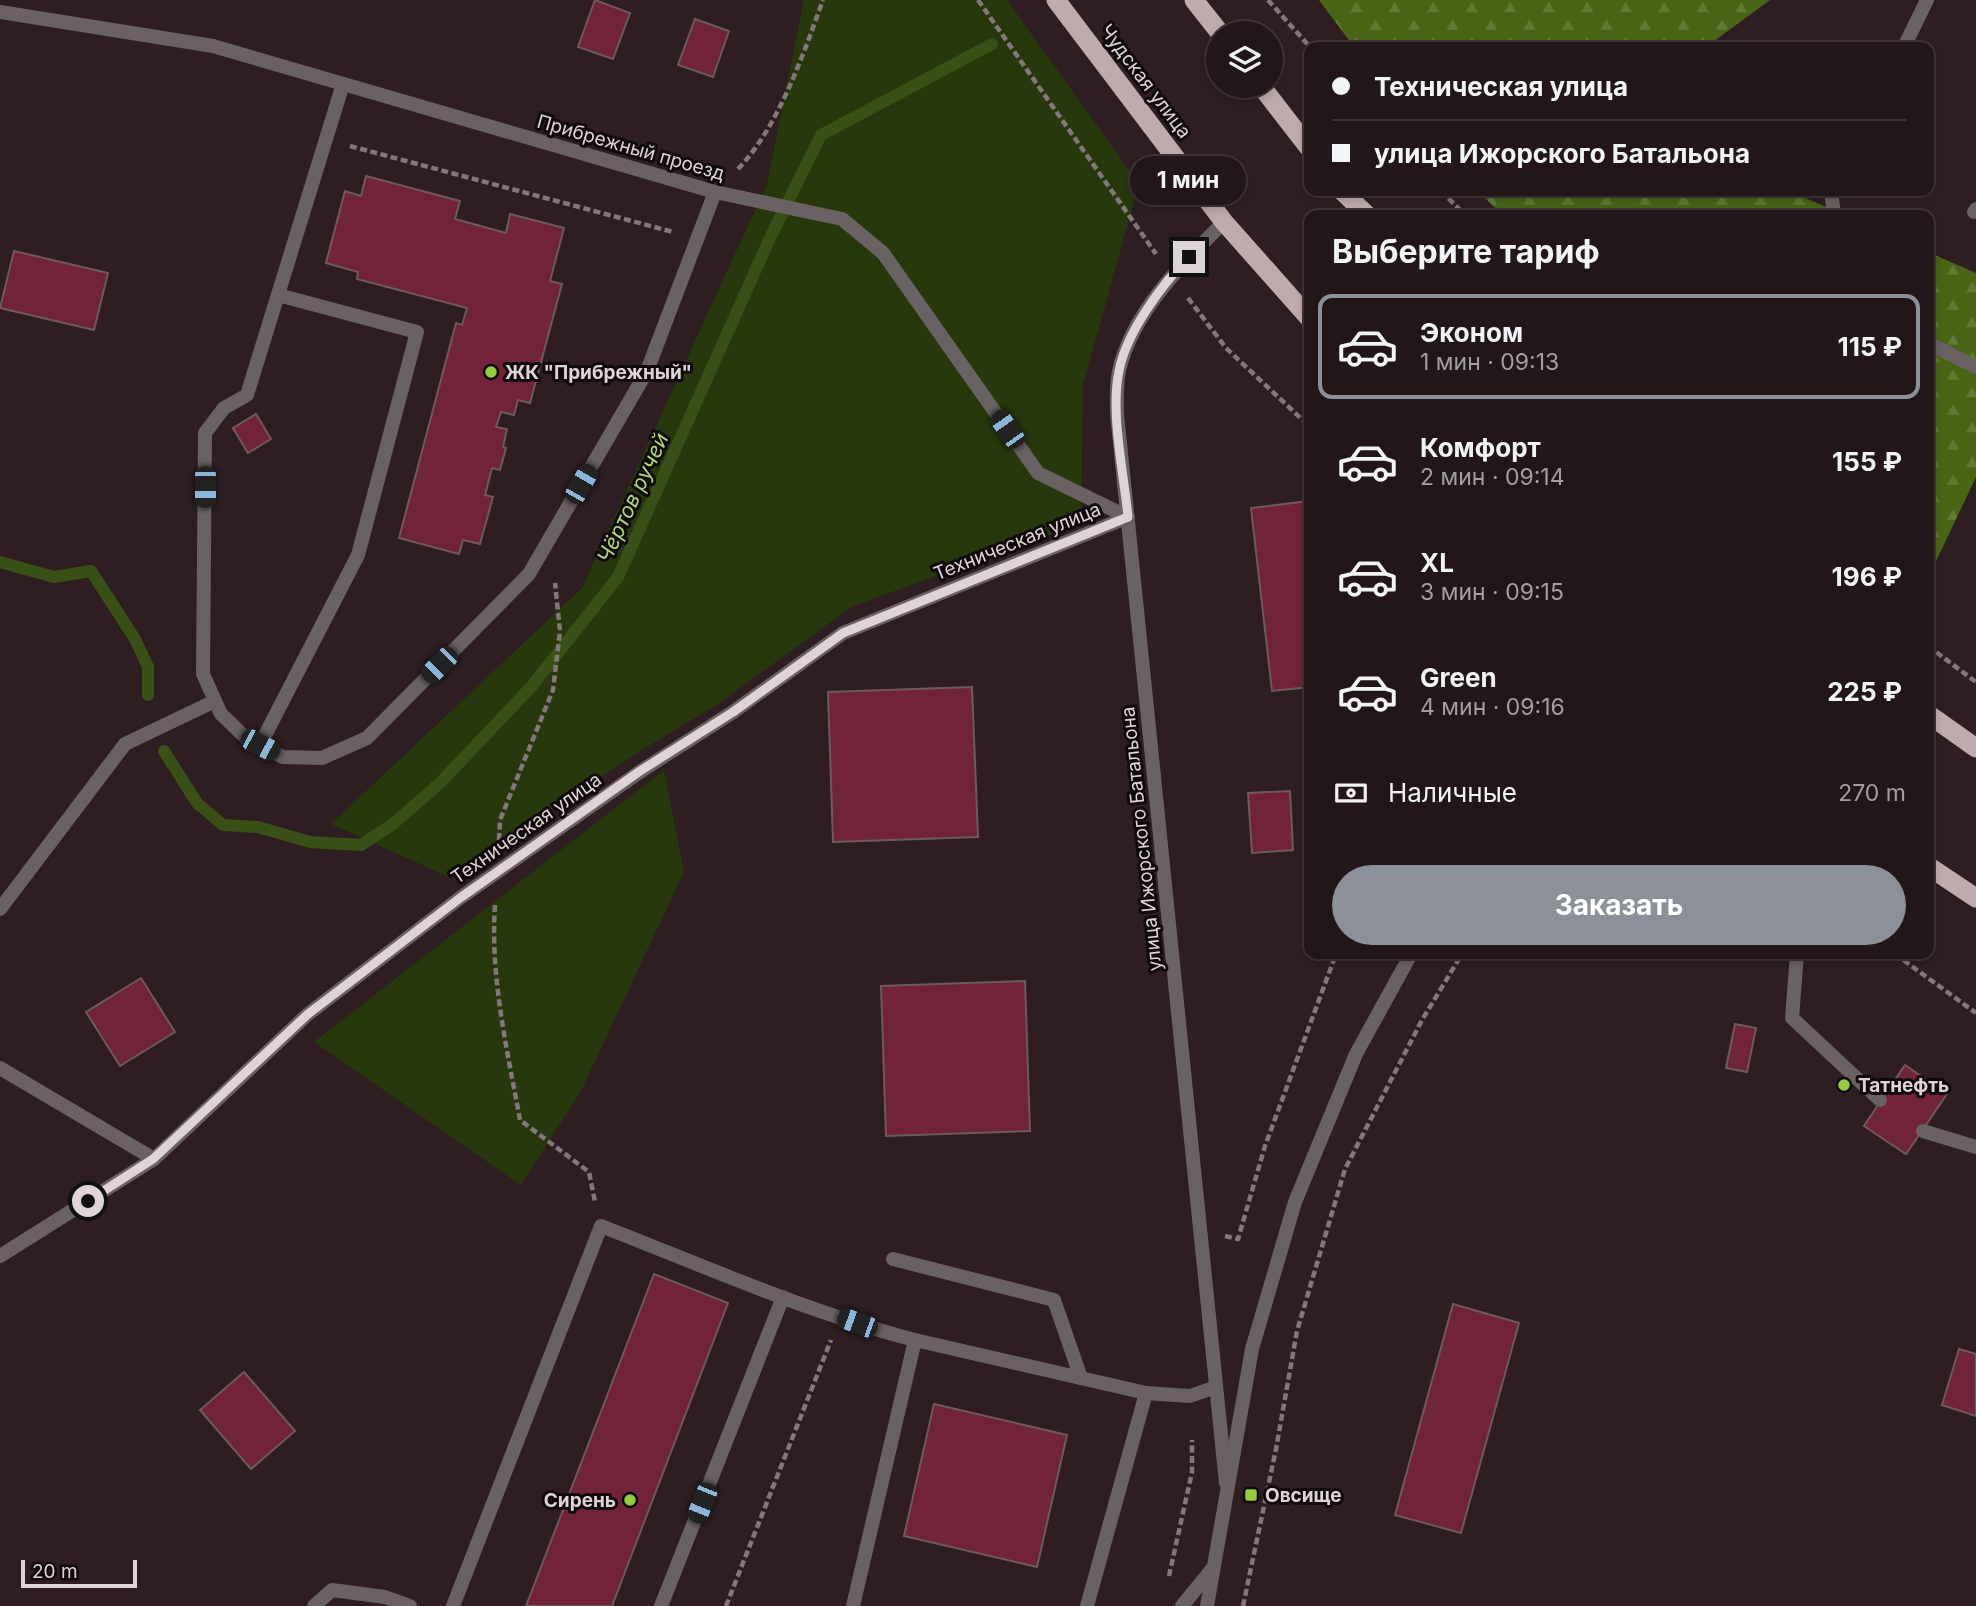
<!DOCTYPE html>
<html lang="ru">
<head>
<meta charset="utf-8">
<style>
	body { margin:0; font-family:Inter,sans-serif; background:#2e2326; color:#f1f3f6; height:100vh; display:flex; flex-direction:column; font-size:26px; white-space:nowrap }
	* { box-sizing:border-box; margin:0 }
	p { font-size:23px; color:#a29fa2 }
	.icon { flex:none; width:38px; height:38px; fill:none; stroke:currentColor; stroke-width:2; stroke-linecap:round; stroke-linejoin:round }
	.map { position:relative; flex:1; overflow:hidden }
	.details { position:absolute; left:1304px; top:210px; width:630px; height:749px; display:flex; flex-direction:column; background:#221619; border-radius:14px; box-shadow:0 4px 10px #0003,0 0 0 2px #3f3538 }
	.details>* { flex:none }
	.guide { position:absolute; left:1304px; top:42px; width:630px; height:154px; border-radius:14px; box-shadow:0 4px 10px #0003,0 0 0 2px #3f3538; display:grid; align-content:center; height:154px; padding:0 28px; background:#221619 }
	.buttons { position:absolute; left:1206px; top:21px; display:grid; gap:14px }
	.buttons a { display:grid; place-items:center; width:77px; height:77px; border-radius:50%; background:#221619; box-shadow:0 4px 10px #0003,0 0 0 2px #3f3538; font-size:35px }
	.scale { position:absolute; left:21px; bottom:18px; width:116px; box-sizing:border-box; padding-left:7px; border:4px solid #dfd4d5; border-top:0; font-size:19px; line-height:24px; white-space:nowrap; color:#dfd4d5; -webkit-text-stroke:5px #110a0c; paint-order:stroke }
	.end { position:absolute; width:32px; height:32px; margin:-16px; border:9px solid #dfd4d5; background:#111; box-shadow:0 0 0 4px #111 }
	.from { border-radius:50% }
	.bubble { position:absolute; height:49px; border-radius:24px; background:#221619; box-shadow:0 4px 10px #0003,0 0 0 2px #3f3538; font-size:23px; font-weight:700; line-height:49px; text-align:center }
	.car { position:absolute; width:21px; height:42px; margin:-21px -10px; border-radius:9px; box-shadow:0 0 5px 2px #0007; background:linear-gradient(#222 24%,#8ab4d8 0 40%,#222 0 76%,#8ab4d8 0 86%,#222 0) }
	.guide b { display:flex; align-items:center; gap:24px; height:66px; font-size:26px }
	.guide b+b { border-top:2px solid #3f3538 }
	.guide i { width:18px; height:18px; background:#f1f3f6 }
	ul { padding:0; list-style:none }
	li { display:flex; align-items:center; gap:21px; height:105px; margin:0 14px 10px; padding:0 14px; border:4px solid transparent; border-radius:14px }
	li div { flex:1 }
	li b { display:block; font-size:26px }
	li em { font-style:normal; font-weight:700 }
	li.on { border-color:#8c9099 }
	li>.icon { width:63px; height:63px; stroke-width:1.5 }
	h2 { padding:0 28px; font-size:32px; line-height:84px }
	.pay { display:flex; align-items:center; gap:18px; height:77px; padding:0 28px; font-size:26px }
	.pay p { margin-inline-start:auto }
	.action { display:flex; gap:14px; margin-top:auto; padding:14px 28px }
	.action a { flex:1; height:80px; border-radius:42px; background:#8c9099; color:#fff; font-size:28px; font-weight:700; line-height:80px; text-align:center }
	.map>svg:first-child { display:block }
	.green { fill:#26380c }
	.forest { fill:url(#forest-firs) }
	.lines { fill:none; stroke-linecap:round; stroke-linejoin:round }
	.stream { stroke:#395116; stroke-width:12 }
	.building { fill:#712339; stroke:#6d5a5d; stroke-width:2 }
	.path { stroke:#847779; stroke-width:4.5; stroke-dasharray:7 3.5; stroke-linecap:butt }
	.service { stroke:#6a6162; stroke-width:14 }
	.minor { stroke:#6a6162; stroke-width:14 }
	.tertiary { stroke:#6a6162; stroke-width:14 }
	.trunk { stroke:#bfabae; stroke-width:19 }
	.route { stroke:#dfd4d5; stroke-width:9 }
	.poi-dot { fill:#94cc3c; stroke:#110a0c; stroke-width:2.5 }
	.labels { text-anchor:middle; stroke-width:6; stroke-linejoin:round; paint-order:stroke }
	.street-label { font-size:19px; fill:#dfd4d5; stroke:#110a0c }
	.poi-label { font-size:19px; font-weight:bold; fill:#dfd4d5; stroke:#110a0c; text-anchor:start }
	.water-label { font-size:21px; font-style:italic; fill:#aedc74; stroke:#110a0c }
</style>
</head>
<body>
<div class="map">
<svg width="1976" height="1606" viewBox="0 0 1976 1606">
	<defs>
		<pattern id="forest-firs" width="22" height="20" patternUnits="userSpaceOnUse" patternTransform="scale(1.75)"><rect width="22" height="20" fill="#476515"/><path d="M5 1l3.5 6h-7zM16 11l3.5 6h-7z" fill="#617a36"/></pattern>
	</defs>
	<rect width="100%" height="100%" fill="#2e1e21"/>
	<g class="green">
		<polygon points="804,0 1007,0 1139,184 1083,385 1081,524 853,606 715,706 642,750 449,877 331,824 582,588 767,184"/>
		<polygon points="664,770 684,872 581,1091 521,1185 314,1042"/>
	</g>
	<g class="forest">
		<polygon points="1319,0 1770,0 1706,47 1354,47"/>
		<polygon points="1478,191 1789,191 1845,215 1502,215"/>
		<polygon points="1928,252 1976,273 1976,477 1929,576"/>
	</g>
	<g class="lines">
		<g class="stream">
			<polyline points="0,562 54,577 91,571 135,639 148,667 148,695"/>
			<polyline points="164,751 197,803 223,825 258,827 310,842 361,845 393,824 440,783 531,687 618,577 770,238 821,135 992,44"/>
		</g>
	</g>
	<g class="building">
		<polygon points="595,0 630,13 613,59 578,47"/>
		<polygon points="695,19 729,31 713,77 678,65"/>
		<polygon points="366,176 460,201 455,219 506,233 510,214 564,228 550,281 562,284 530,403 518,400 514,415 501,412 496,427 507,429 503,447 506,448 500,470 492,468 485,495 493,497 480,544 463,540 459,554 399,538 456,323 462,325 467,308 357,279 358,272 326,263 345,191 361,196"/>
		<polygon points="14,251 108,273 94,330 0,308"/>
		<polygon points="256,414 271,439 248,453 233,428"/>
		<polygon points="1309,501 1309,687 1272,691 1251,508"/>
		<polygon points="972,687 978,837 833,842 828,692"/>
		<polygon points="1290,791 1293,850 1252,853 1248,793"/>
		<polygon points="141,978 175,1032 120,1066 86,1012"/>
		<polygon points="1025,981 1030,1131 886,1136 881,986"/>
		<polygon points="1735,1024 1756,1028 1747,1072 1726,1068"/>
		<polygon points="1905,1065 1947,1094 1906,1154 1864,1126"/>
		<polygon points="654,1274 728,1303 612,1606 526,1606"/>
		<polygon points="1453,1304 1519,1323 1461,1533 1395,1515"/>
		<polygon points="1959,1349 1976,1354 1976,1416 1942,1405"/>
		<polygon points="244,1372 295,1431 251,1469 200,1410"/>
		<polygon points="934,1404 1067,1435 1037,1567 904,1536"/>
	</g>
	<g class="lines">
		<g class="path">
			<polyline points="978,0 1156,254"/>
			<polyline points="1268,0 1310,47"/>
			<polyline points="350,146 673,232"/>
			<path d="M738 169C779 126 803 55 823 0"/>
			<polyline points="1441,191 1465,215"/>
			<polyline points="1188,298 1226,348 1309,426"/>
			<polyline points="1928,646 1976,682"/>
			<polyline points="499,840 500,820 553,690 560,631 555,583"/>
			<path d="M495 905C490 977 507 1049 520 1120L589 1172 595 1202"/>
			<polyline points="1895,954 1976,1013"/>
			<polyline points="1225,1236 1238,1239 1265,1146 1336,954"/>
			<polyline points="1169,1576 1192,1472 1192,1440"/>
			<polyline points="726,1606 831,1340"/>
			<polyline points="1243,1606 1276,1449 1297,1331 1345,1169 1422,1020 1462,954"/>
		</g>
		<g class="service">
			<polyline points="1904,47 1927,0"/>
			<polyline points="343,84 247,395 224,408 205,433 203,674 221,714 246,738 283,757 322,758 367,738 529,574 647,371 715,192"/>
			<polyline points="1831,191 1834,215"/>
			<polyline points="1974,212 1976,209"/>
			<polyline points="260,745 358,555 417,332 278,295"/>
			<polyline points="0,909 125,744 215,701"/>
			<polyline points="1797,954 1792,1018 1880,1100"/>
			<polyline points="0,1068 154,1159"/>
			<polyline points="1923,1131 1976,1147"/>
			<polyline points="893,1259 1054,1300 1081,1378"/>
			<polyline points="314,1606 332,1590 385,1597 410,1606"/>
			<path d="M453 1606 601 1226C704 1266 807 1312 915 1340"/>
			<polyline points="661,1606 783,1297"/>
			<polyline points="853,1606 915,1340 1146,1393 1190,1396 1216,1387"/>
			<polyline points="1087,1606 1146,1393"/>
			<polyline points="1182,1606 1213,1568"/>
		</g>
		<g class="minor">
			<polyline points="0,12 213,46 715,192 842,219 883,253 1038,473 1128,517"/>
			<path d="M1224 222C1183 263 1132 312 1119 371 1116 384 1117 400 1117 414L1226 1483"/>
			<polyline points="1928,343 1976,367"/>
			<polyline points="0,1256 154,1159 308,1014 460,898 641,771 733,712 843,633 1128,517"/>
		</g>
		<polyline class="tertiary" points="1207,1606 1252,1349 1295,1202 1356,1054 1411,954"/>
		<g class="trunk">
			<polyline points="1056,0 1224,222 1309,318"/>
			<polyline points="1194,0 1220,33"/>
			<polyline points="1261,86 1309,148"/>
			<polyline points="1342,191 1367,215"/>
			<polyline points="1928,714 1976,748"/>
			<polyline points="1928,866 1976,898"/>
		</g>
	</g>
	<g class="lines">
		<path class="route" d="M88 1201 153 1159 308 1014 460 898 640 771 733 712 843 633 1128 517C1124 474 1110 413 1119 371 1126 333 1162 284 1189 257"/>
	</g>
	<g class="poi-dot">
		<circle cx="491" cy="372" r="7"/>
		<circle cx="1844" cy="1085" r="7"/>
		<rect x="1244" y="1488" width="14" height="14" rx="3.5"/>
		<circle cx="630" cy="1500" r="7"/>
	</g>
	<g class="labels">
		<g class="street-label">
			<text transform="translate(1146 81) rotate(53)" y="7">Чудская улица</text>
			<text transform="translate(631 147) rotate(16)" y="7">Прибрежный проезд</text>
			<text transform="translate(1017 541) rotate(-22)" y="7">Техническая улица</text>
			<text transform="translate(526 828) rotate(-35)" y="7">Техническая улица</text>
			<text transform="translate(1141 839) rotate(-96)" y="7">улица Ижорского Батальона</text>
		</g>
		<g class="poi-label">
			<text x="505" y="379">ЖК "Прибрежный"</text>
			<text x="1858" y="1092">Татнефть</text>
			<text x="1265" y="1502">Овсище</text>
			<text x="616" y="1507" text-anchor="end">Сирень</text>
		</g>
		<g class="water-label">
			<text transform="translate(633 498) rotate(-65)" y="7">Чёртов ручей</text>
		</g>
	</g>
</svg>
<div class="buttons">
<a><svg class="icon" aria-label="layers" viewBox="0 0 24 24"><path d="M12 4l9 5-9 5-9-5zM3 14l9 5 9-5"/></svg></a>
</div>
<div class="scale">20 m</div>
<i class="end from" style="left:88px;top:1201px"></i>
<i class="end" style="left:1189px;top:257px"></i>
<div class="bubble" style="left:1130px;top:156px;width:116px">1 мин</div>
<i class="car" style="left:1007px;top:429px;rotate:325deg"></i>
<i class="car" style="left:581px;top:484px;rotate:30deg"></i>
<i class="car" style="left:205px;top:487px;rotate:180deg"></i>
<i class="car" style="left:439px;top:665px;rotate:225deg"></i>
<i class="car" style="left:260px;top:745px;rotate:118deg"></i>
<i class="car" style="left:857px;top:1323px;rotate:290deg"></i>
<i class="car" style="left:702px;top:1503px;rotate:202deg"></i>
<div class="guide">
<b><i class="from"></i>Техническая улица</b>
<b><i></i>улица Ижорского Батальона</b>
</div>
<section class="details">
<h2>Выберите тариф</h2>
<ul>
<li class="on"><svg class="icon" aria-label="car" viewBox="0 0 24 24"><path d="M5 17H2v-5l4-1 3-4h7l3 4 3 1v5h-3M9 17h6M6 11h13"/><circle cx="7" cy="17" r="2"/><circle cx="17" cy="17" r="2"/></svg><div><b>Эконом</b><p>1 мин · 09:13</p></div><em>115 ₽</em></li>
<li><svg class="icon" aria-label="car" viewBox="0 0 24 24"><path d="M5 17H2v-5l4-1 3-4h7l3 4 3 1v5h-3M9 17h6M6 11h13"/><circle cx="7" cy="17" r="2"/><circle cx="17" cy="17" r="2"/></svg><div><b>Комфорт</b><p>2 мин · 09:14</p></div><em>155 ₽</em></li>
<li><svg class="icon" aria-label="car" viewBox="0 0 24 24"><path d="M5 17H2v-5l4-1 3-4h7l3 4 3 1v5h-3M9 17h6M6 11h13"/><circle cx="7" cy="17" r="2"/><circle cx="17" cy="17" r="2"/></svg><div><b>XL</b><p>3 мин · 09:15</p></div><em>196 ₽</em></li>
<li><svg class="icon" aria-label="car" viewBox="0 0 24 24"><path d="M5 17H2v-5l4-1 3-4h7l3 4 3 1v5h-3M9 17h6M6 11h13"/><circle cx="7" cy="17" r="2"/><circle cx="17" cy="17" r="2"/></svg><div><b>Green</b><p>4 мин · 09:16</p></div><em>225 ₽</em></li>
</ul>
<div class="pay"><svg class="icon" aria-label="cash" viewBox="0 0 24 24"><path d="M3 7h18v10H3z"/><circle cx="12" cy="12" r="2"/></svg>Наличные<p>270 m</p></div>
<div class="action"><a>Заказать</a></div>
</section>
</div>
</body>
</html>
